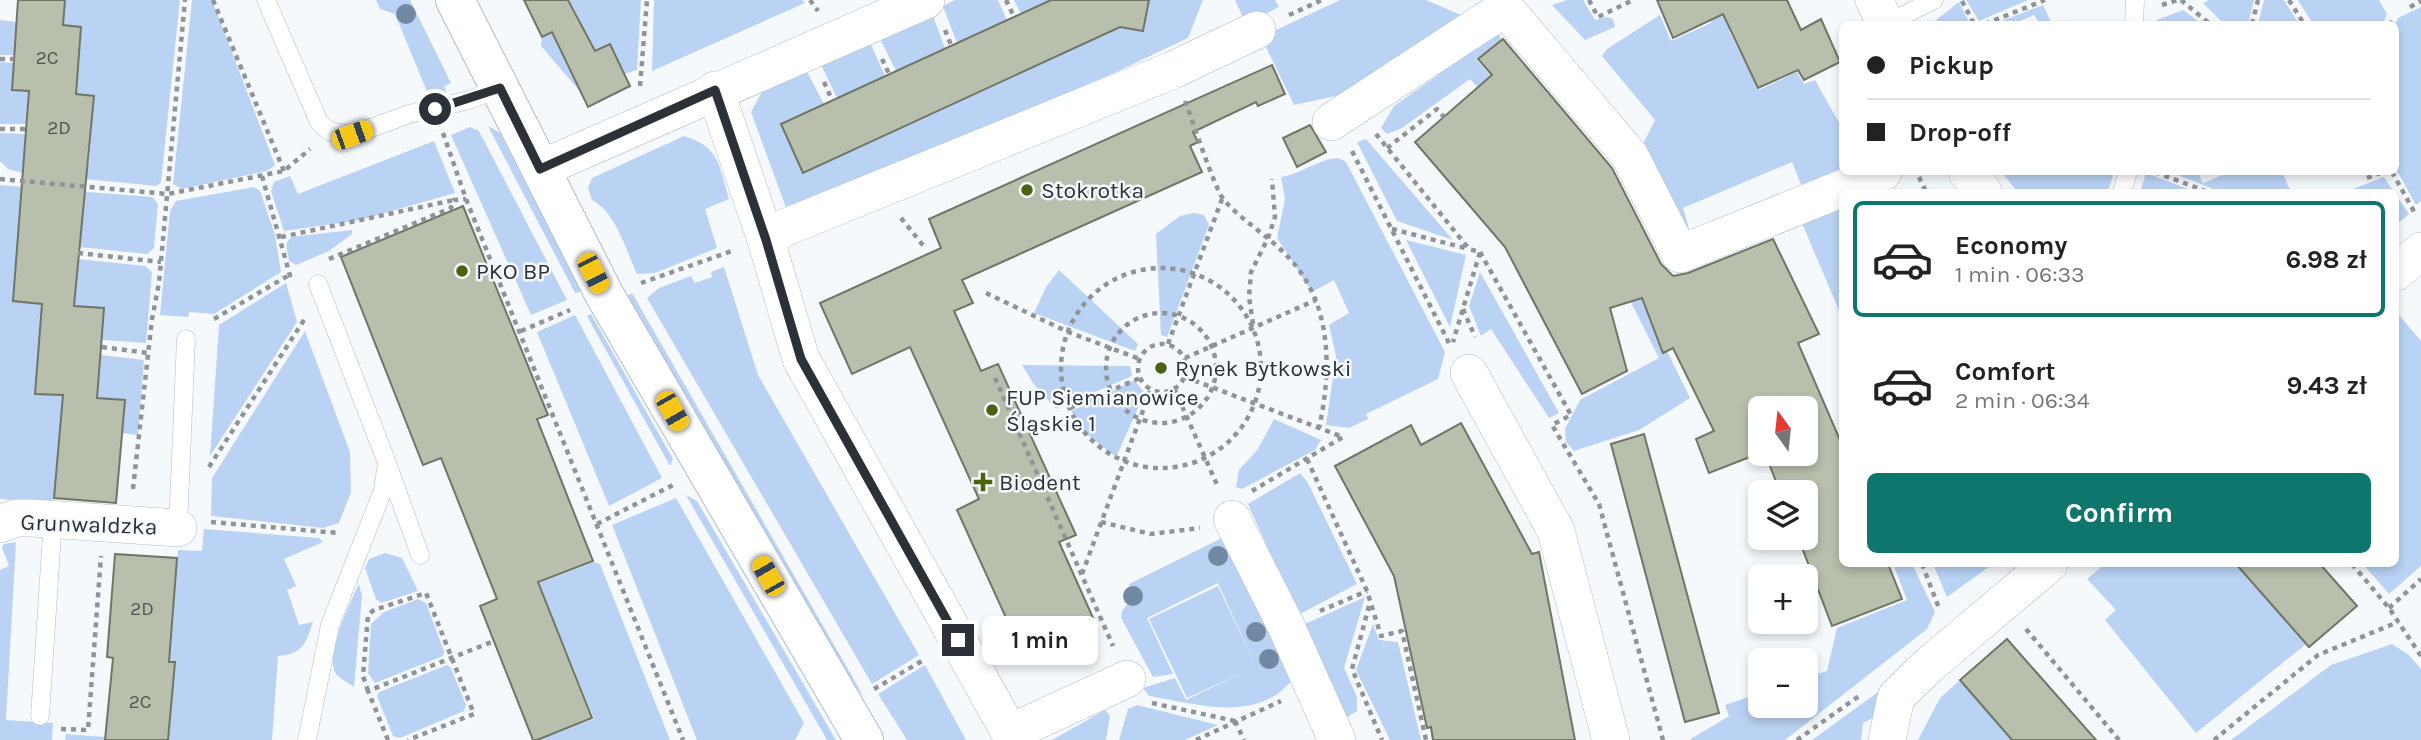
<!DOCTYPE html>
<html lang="en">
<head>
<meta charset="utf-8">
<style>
	body { margin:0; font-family:Karla,sans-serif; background:#f2f2f2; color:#222; height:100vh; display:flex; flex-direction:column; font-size:26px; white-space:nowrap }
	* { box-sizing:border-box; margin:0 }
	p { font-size:23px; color:#767676 }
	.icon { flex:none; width:38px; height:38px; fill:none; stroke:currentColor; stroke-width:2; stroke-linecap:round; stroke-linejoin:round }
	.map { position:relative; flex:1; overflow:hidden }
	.panel { position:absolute; left:1839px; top:189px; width:560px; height:378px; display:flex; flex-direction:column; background:#fff; border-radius:10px; box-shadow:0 4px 10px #0003 }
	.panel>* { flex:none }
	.banner { position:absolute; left:1839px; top:21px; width:560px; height:154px; border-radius:10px; box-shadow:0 4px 10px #0003; display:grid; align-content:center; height:154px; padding:0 28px; background:#fff }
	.needle { width:46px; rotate:345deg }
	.controls { position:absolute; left:1748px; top:396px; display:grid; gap:14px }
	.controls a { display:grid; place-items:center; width:70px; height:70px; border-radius:10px; background:#fff; box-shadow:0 4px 10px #0003; font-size:35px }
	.end { position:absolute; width:32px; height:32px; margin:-16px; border:9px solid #2c3137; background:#fff; box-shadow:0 0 0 4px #fff }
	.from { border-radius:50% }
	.bubble { position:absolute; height:49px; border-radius:10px; background:#fff; box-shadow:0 4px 10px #0003; font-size:23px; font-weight:700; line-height:49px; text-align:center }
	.car { position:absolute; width:21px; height:42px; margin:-21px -10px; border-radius:9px; box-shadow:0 0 5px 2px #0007; background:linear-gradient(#f5c518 24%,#345 0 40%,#f5c518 0 76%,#345 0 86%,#f5c518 0) }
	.banner b { display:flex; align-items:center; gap:24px; height:66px; font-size:26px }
	.banner b+b { border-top:2px solid #e0e0e0 }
	.banner i { width:18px; height:18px; background:#222 }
	ul { padding:12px 0 0; list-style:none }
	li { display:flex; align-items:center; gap:21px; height:116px; margin:0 14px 10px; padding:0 14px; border:4px solid transparent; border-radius:10px }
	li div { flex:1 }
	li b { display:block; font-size:26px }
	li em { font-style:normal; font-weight:700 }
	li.active { border-color:#0f766e }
	li>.icon { width:63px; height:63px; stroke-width:1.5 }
	.cta { display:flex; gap:14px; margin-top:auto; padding:14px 28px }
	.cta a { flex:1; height:80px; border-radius:10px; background:#0f766e; color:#fff; font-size:28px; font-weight:700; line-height:80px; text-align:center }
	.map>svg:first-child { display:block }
	.green { fill:#bad3f4 }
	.building { fill:#b8bfad; stroke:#6f7665; stroke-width:2 }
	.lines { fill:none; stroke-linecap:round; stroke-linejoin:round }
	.lane-casing { stroke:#b0bdcd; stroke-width:19 }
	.street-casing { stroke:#b0bdcd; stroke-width:38 }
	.secondary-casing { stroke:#b0bdcd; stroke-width:40 }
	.path { stroke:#909499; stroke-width:4.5; stroke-dasharray:5 5; stroke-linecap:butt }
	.lane { stroke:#fff; stroke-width:18 }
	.street { stroke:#fff; stroke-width:37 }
	.secondary { stroke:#fff; stroke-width:38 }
	.tree { fill:#7289a3 }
	.route { stroke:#2c3137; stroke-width:9 }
	.poi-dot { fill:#4b6310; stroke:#f6f9fc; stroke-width:2.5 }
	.labels { text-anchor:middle; stroke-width:5; stroke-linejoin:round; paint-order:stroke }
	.number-label { font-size:19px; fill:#4f5454 }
	.poi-label { font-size:23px; fill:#2c3137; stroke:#f6f9fc; text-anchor:start }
	.street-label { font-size:23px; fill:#2c3137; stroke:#f6f9fc }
</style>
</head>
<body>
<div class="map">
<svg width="2421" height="740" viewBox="0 0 2421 740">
	<rect width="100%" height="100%" fill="#f6f9fc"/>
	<g class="green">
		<polygon points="65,0 180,0 161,182 157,186 23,173 8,169 0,161 0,133 26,134 24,161 89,165 94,96 76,94 81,27 63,25"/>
		<polygon points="192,0 212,0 275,165 267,171 182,189 173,184"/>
		<polygon points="376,0 410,0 451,83 444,86 449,98 438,99 428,94 395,14 380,9"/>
		<polygon points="569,0 641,0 637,70 624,74 609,44 568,64 583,95 541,46 542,37 579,18"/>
		<polygon points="654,0 802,0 805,3 652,71"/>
		<polygon points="955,0 998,0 1007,20 957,43 943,6"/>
		<polygon points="1014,0 1051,0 1021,14"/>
		<polygon points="1149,0 1203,0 1188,38 1114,73 788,213 751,112 763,90 805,68 824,104 781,124 803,172 1120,27 1143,31"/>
		<polygon points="1235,0 1275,0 1279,7 1246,24"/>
		<polygon points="1340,0 1426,0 1468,18 1373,88 1294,105 1261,37"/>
		<polygon points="1567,0 1583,0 1595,20 1607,17 1613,19 1615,27 1585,40 1552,5"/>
		<polygon points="1966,0 2028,0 1979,21"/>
		<polygon points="2209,0 2254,0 2248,24 2224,24 2203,3"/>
		<polygon points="2264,0 2284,0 2299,24 2258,24"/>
		<polygon points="2298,0 2379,0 2387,14 2383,24 2313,24"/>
		<polygon points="1959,2 1970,24 1934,24 1935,21"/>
		<polygon points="1725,3 1734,25 1729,31 1759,90 1797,72 1804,84 1815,80 1843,130 1843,172 1804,192 1792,162 1683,208 1689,228 1685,229 1641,148 1655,120 1602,56 1607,49 1660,15 1671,41 1711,23 1707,11"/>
		<polygon points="2043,5 2052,24 2040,24 2034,15 2013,24 1994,24"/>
		<polygon points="2421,7 2421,201 2416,205 2396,169 2395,24 2398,18"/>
		<polygon points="2183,10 2202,24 2147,24"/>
		<polygon points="931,11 945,48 896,71 878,35"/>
		<polygon points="0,20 17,22 14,55 0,55"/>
		<polygon points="1498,33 1501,39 1476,59 1571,170 1559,172 1470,79 1402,128 1387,134 1381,128 1394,106"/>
		<polygon points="868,38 885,76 837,98 819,60"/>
		<polygon points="0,62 14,63 12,89 29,91 27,124 0,124"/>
		<polygon points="488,126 500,133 581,292 575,293"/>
		<polygon points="470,127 479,131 567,300 531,315 451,135"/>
		<path d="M684 136C720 147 719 166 729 199L705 209 717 248 655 273 637 274C626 251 616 212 592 200L588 188 592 178Z"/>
		<polygon points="1366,139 1453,240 1397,221 1357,142"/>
		<polygon points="434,141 455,193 360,220 284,231 271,191 274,182 290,176 298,194"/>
		<path d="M1338 158 1346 162 1445 352 1438 379 1366 414 1368 419 1349 428 1326 425 1336 356 1329 325 1349 313 1334 280 1312 292 1277 238 1285 199 1281 177C1301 174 1318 159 1338 158Z"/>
		<polygon points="2002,172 2114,172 2108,192 2017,192"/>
		<polygon points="2170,172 2198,172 2203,183 2230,172 2282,172 2291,192 2221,192"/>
		<polygon points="2146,173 2196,192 2140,192"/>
		<polygon points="2384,177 2394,192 2345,192"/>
		<polygon points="0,185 152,197 158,204 154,248 147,254 79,247 20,210 13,301 42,304 35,393 63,395 53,503 0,499"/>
		<polygon points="254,187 260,191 275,235 281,272 214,314 189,312 188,317 160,315 170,211 176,201"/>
		<polygon points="2396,195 2409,214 2396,225"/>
		<polygon points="1843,206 1843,320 1802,223"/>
		<polygon points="1194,213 1204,215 1209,225 1167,337 1161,335 1156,234 1180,216"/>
		<polygon points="1600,214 1690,398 1639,430 1574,451 1566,442 1565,429 1580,400 1659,358 1588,217"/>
		<polygon points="352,230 352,234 329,251 296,265 289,261 286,244 291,237"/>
		<polygon points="1406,240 1466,255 1450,327"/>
		<polygon points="78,259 145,266 152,272 146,343 102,340 104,308 74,306"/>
		<polygon points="724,267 758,375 919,655 872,684 647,298 659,288 691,276 695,283 712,277 711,272"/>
		<polygon points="1059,270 1138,344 1135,351 1034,313 1046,287"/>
		<polygon points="1480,272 1559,413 1549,418 1491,329 1481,336 1469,306"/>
		<polygon points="286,283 297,322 210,456 219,325"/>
		<polygon points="632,293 864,697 826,647 625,297"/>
		<polygon points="591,314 673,459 670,466 587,316"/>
		<polygon points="575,315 662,478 609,506 537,332"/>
		<polygon points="2399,315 2421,341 2421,566 2389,594 2363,564 2396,564 2396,318"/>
		<polygon points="305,331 350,452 351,492 339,523 323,528 211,516 212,478"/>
		<polygon points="101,355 144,360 138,435 122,433 125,400 97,398"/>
		<polygon points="1022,365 1130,366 1132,376 1056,409 1033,383"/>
		<polygon points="1134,380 1145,393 1116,457 1085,433 1071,411"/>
		<polygon points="1274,419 1321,440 1315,450 1242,489 1236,487 1239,470 1258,449"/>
		<polygon points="1300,473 1308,483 1357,584 1298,615 1248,504"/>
		<polygon points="686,495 697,501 836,740 827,740"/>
		<polygon points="676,498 804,723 795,740 697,740 612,525"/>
		<path d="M204 529 319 538 323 542 284 559 296 586 287 590 299 625 313 622C305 645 303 654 278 656L272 740H168L175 662 169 661 178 550 202 551Z"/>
		<path d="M1224 537 1293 679C1258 724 1197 704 1149 696L1143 688 1175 678 1186 700 1246 671 1187 698 1149 619 1218 586 1256 667 1218 583 1147 618 1173 674 1153 677 1121 618 1122 611 1131 599 1129 584Z"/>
		<polygon points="16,542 6,720 53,723 52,740 0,740 0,570 9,566 2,547 4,544"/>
		<polygon points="385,553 402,558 418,591 381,603 376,599 365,568 369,559"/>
		<polygon points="594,562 600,564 670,740 538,740 594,719 539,583"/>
		<polygon points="1893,564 1912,564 1935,612 1927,629 1785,740 1689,740 1729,716 1725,705 1760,693 1760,705 1806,705 1806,678 1827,671 1837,628 1907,600"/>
		<polygon points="1933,564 1993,564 1947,597"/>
		<polygon points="2105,564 2236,564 2306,644 2196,733 2105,620 2116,610 2087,579"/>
		<path d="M359 584 362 596 354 687C349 683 340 679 336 674 324 656 350 602 359 584Z"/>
		<polygon points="1365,597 1344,668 1357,697 1357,711 1341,721 1296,628"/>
		<polygon points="418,599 426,603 444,651 443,656 375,683 368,673 371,624 384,612"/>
		<polygon points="1373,624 1379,640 1398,642 1421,740 1390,740 1356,670"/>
		<polygon points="2392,644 2409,655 2421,669 2421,740 2231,740 2331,665"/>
		<polygon points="447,665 451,668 466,705 464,711 400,738 393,736 377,696 379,692"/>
		<polygon points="925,665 966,740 907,740 878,694"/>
		<polygon points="1960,680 2012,740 1918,740 1940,698"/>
		<polygon points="1885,687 1875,717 1863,723 1861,740 1812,740"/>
		<polygon points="1137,705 1218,725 1185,740 1119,740 1128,709"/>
		<polygon points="1105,710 1110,716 1106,740 1052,740"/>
		<polygon points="66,734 105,737 104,740 65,740"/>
	</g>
	<g class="building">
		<polygon points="18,0 65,0 63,25 81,27 76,94 94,96 74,306 104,308 97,398 125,400 116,503 54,498 63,395 35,394 42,304 13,301 29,91 12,90"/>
		<polygon points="524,0 568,0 595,51 610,44 630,86 588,107 552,32 542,37"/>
		<polygon points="1051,0 1149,0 1143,31 1120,27 803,173 781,124"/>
		<polygon points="1657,0 1787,0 1801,30 1821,19 1840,62 1804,80 1798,70 1758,88 1723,14 1673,38"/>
		<polygon points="1503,39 1612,168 1661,264 1673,276 1688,273 1773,239 1819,334 1798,343 1843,447 1843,564 1888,564 1902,599 1832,626 1798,537 1806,537 1806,492 1780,492 1765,453 1806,453 1806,408 1760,408 1760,453 1709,473 1696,439 1714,431 1673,348 1663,353 1642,298 1610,308 1627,371 1582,394 1505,247 1415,142 1492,75 1478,59"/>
		<polygon points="1272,65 1285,94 1258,106 1256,102 1193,132 1198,142 1190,146 1202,172 962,280 973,303 954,311 981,371 998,364 1076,535 1059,542 1094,620 1022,653 957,510 979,499 910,347 852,374 820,303 941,248 929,219"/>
		<polygon points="1310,125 1326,152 1297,167 1283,138"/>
		<polygon points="463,206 548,415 537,419 593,561 538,582 592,718 537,740 533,740 480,606 497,599 441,458 423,465 341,257"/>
		<polygon points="1461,423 1532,554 1539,552 1575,740 1433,740 1431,727 1427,728 1394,576 1335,466 1411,425 1421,445"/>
		<polygon points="1644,434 1719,713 1685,722 1611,444"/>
		<polygon points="115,554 177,558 169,662 175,662 168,740 105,740 113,658 107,657"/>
		<polygon points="2236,564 2320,564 2357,606 2309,647"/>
		<polygon points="2007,639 2096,740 2012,740 1960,680"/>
	</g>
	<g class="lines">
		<defs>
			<g id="lane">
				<polyline points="266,0 319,122 329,131 352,135 409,114 469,100 500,88"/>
				<polyline points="1886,24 1934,0"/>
				<polyline points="2134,24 2135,0"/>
				<polyline points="2122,192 2128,172"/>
				<polyline points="388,466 420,555"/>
				<polyline points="178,528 186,339"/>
				<polyline points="40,716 53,519"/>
				<polyline points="307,740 330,625 383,490 387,463 318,284"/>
			</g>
			<g id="street">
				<polyline points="1874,0 1886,24"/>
				<polyline points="715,90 766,240 801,359 1010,733 1127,679"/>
				<polyline points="1331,122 1505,8 1630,156 1680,254 1883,172"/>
				<polyline points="540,169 926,0"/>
				<polyline points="1967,172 1983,192"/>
				<polyline points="766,240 784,228 1173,70 1257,30"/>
				<polyline points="2396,272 2421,251"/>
				<polyline points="1469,373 1556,531 1611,740"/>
				<polyline points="1232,519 1286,626 1337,740"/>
				<polyline points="0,524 16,518 32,518 178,528"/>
				<polyline points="1887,740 1896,697 1929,665 2049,564"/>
			</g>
			<polyline id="secondary" points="455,0 604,294 864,740"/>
		</defs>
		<use href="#lane" class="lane-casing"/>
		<use href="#street" class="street-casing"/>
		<use href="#secondary" class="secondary-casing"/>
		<g class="path">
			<polyline points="213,0 284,171"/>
			<polyline points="810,0 818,11"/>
			<polyline points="1006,0 1014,17"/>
			<polyline points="1589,0 1598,17 1633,0"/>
			<polyline points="2181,0 2210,24"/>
			<polyline points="2289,0 2304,24"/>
			<polyline points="1962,1 1974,24"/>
			<polyline points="2162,5 2177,0"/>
			<polyline points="2410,7 2421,1"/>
			<polyline points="1289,15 1322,0"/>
			<polyline points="1985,24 2045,0"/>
			<polyline points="2252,24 2258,0"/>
			<polyline points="2390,24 2392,21"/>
			<polyline points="945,30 951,45"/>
			<polyline points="0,59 14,59"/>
			<polyline points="882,59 889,74"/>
			<polyline points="824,82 832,100"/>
			<polyline points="640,86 647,0"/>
			<path d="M1185 101C1192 119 1215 190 1224 200 1242 221 1269 236 1288 257 1332 302 1332 370 1319 428"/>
			<polyline points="0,129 27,129"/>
			<polyline points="443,133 466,199 683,740"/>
			<polyline points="1376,134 1469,249 1480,252 1453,342"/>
			<polyline points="1387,148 1437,109 1444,117"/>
			<polyline points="1352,151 1449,343"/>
			<polyline points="2155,172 2208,192"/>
			<polyline points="2392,172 2416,215"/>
			<polyline points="262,176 291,279"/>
			<polyline points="1919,177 1926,192"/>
			<polyline points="2367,178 2383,172"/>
			<polyline points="0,179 168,194 284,171 310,149"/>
			<polyline points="901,218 926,249"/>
			<polyline points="1392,229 1469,249"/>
			<polyline points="281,237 454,200"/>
			<polyline points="1480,252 1571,415 1552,425 1599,504 1663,740"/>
			<polyline points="78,253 161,262"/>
			<polyline points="329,259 451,208 454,200 466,199"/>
			<circle cx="1161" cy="368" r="100"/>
			<polyline points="641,283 732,251"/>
			<polyline points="986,293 1068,332 1140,359"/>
			<polyline points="1463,309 1475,337"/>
			<circle cx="1161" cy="368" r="55"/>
			<polyline points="214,319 291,274"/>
			<polyline points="1253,324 1249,297 1251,272 1268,238 1275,217 1272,179"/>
			<polyline points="521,331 570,310"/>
			<polyline points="1168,344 1222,199"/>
			<circle cx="1162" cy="368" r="24"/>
			<polyline points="102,347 148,353"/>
			<polyline points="1185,358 1316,300"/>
			<polyline points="1185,377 1343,437 1252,491"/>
			<polyline points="995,378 1113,646"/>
			<polyline points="1174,388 1218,487"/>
			<polyline points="1070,408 1140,378"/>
			<polyline points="1307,459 1367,591 1381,636 1402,631 1426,740"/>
			<polyline points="209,467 304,320"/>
			<polyline points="133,489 152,319 159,283 185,0"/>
			<polyline points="211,522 338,533"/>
			<polyline points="1101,522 1151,534 1200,528"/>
			<polyline points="597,524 675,484"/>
			<polyline points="1922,564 1939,608"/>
			<polyline points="2352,564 2389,608 2421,656"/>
			<polyline points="1082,574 1151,389"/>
			<polyline points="1369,606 1352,669 1382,740"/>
			<polyline points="2389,608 2421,579"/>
			<polyline points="1320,611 1367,591"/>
			<polyline points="2026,629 2119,740"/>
			<polyline points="874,689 922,661"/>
			<polyline points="368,691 363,676 368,615 374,610 426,593 474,714 408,740"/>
			<polyline points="1152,703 1235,721"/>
			<polyline points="1235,721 1244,740"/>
			<polyline points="61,729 88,730 101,556"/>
			<polyline points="388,740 368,691 494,641"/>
			<polyline points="1196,740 1281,701"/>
			<polyline points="1797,740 1859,696"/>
			<polyline points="2214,740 2318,655 2398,622"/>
		</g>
		<use href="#lane" class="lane"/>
		<use href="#street" class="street"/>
		<use href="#secondary" class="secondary"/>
	</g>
	<g class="tree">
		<circle cx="406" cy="14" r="10"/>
		<circle cx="1218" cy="556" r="10"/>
		<circle cx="1133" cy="596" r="10"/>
		<circle cx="1256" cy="632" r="10"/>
		<circle cx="1269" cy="659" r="10"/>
	</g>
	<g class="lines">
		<polyline class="route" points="435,109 500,88 540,169 715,90 766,240 801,359 958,640"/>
	</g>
	<g class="poi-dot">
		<circle cx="1027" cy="190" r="7"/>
		<circle cx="462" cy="271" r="7"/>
		<circle cx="1161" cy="368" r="7"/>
		<circle cx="992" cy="410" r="7"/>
		<path d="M979.5 471.5h7v7h7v7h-7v7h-7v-7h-7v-7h7z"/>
	</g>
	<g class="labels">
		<g class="number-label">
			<text x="47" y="64">2C</text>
			<text x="59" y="134">2D</text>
			<text x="142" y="615">2D</text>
			<text x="140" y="708">2C</text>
		</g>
		<g class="poi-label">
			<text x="1041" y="198">Stokrotka</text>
			<text x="476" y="279">PKO BP</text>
			<text x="1175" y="376">Rynek Bytkowski</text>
			<text x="1006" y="405">FUP Siemianowice<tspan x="1006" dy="26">Śląskie 1</tspan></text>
			<text x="999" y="490">Biodent</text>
		</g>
		<g class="street-label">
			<text transform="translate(89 524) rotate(2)" y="8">Grunwaldzka</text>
		</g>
	</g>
</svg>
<div class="controls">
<a><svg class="needle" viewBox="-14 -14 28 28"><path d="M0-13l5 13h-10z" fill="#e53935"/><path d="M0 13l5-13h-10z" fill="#767676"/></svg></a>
<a><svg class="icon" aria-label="layers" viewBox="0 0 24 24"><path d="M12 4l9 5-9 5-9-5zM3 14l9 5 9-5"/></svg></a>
<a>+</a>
<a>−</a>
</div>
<i class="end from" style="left:435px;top:109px"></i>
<i class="end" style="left:958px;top:640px"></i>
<div class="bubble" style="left:982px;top:616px;width:116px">1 min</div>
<i class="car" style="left:352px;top:135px;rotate:70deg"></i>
<i class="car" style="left:593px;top:273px;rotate:153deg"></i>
<i class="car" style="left:672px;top:411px;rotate:150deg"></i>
<i class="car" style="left:768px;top:576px;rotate:330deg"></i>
<div class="banner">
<b><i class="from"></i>Pickup</b>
<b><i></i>Drop-off</b>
</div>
<section class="panel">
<ul>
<li class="active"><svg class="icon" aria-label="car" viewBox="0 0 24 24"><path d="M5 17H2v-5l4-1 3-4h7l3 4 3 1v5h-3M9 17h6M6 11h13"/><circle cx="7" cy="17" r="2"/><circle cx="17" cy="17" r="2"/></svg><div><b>Economy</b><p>1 min · 06:33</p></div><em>6.98 zł</em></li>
<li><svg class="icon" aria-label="car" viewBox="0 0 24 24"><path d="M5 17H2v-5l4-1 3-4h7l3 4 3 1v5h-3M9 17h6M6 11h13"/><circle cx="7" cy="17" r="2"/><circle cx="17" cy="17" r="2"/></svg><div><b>Comfort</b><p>2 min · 06:34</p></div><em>9.43 zł</em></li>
</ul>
<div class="cta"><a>Confirm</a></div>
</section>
</div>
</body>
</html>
